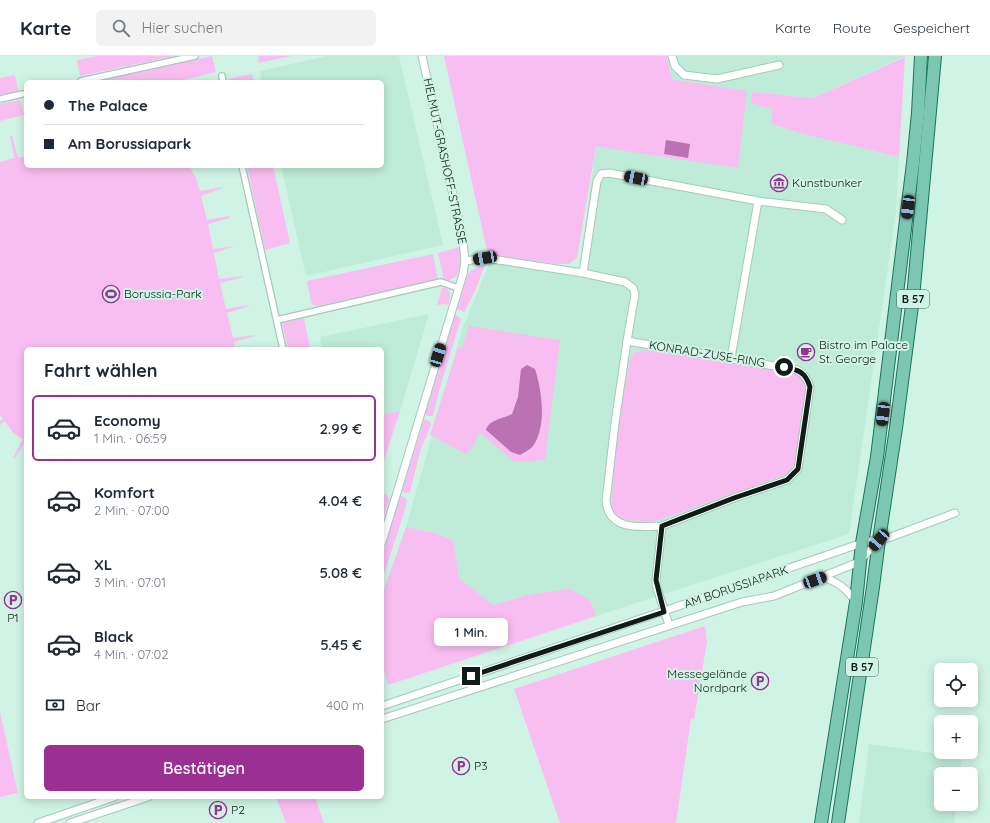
<!DOCTYPE html>
<html lang="de">
<head>
<meta charset="utf-8">
<style>
	body { margin:0; font-family:Quicksand,sans-serif; background:#f2f2f3; color:#1f2937; height:100vh; display:flex; flex-direction:column; font-size:15px; white-space:nowrap }
	* { box-sizing:border-box; margin:0 }
	p { font-size:13px; color:#747a83 }
	.icon { flex:none; width:22px; height:22px; fill:none; stroke:currentColor; stroke-width:2; stroke-linecap:round; stroke-linejoin:round }
	.map { position:relative; flex:1; overflow:hidden }
	.panel { position:absolute; left:24px; top:291px; width:360px; height:452px; display:flex; flex-direction:column; background:#fff; border-radius:6px; box-shadow:0 2px 10px #0003 }
	.panel>* { flex:none }
	.guide { position:absolute; left:24px; top:24px; width:360px; height:88px; border-radius:6px; box-shadow:0 2px 10px #0003; display:grid; align-content:center; height:88px; padding:0 20px; background:#fff }
	.controls { position:absolute; left:934px; top:607px; display:grid; gap:8px }
	.controls a { display:grid; place-items:center; width:44px; height:44px; border-radius:6px; background:#fff; box-shadow:0 2px 10px #0003; font-size:20px }
	.end { position:absolute; width:18px; height:18px; margin:-9px; border:5px solid #0f1d18; background:#fff; box-shadow:0 0 0 2px #fff }
	.from { border-radius:50% }
	.bubble { position:absolute; height:28px; border-radius:6px; background:#fff; box-shadow:0 2px 10px #0003; font-size:13px; font-weight:600; line-height:28px; text-align:center }
	.car { position:absolute; width:12px; height:24px; margin:-12px -6px; border-radius:5px; box-shadow:0 0 3px 1px #0007; background:linear-gradient(#222 24%,#8ab4d8 0 40%,#222 0 76%,#8ab4d8 0 86%,#222 0) }
	.guide b { display:flex; align-items:center; gap:14px; height:38px; font-size:15px }
	.guide b+b { border-top:1px solid #e0e1e3 }
	.guide i { width:10px; height:10px; background:#1f2937 }
	ul { padding:0; list-style:none }
	li { display:flex; align-items:center; gap:12px; height:66px; margin:0 8px 6px; padding:0 12px; border:2px solid transparent; border-radius:6px }
	li div { flex:1 }
	li b { display:block; font-size:15px }
	li em { font-style:normal; font-weight:600 }
	li.current { border-color:#9a3092 }
	li>.icon { width:36px; height:36px; stroke-width:1.5 }
	h2 { padding:0 20px; font-size:18px; line-height:48px }
	.pay { display:flex; align-items:center; gap:10px; height:44px; padding:0 20px; font-size:15px }
	.pay p { margin-inline-start:auto }
	.primary-button { display:flex; gap:8px; margin-top:auto; padding:8px 20px }
	.primary-button a { flex:1; height:46px; border-radius:6px; background:#9a3092; color:#fff; font-size:16px; font-weight:600; line-height:46px; text-align:center }
	header { display:flex; align-items:center; gap:24px; box-sizing:border-box; height:56px; padding:0 20px; background:#fff; border-bottom:1px solid #e0e1e3 }
	header strong { font-size:19px }
	nav { display:flex; gap:22px; margin-inline-start:auto; font-size:14px }
	.search { width:280px; height:36px; background:#f2f2f3; display:flex; align-items:center; gap:10px; box-sizing:border-box; padding:0 14px; border-radius:6px; color:#747a83; font-size:15px }
	.map>svg:first-child { display:block }
	.built { fill:#beecd9 }
	.green { fill:#f9bef1 }
	.water { fill:#ba72b2 }
	.lines { fill:none; stroke-linecap:round; stroke-linejoin:round }
	.pedestrian-casing { stroke:#a5c9bb; stroke-width:8 }
	.minor-casing { stroke:#a5c9bb; stroke-width:9 }
	.primary-casing { stroke:#1d735a; stroke-width:14 }
	.pedestrian { stroke:#fff; stroke-width:5.5 }
	.minor { stroke:#fff; stroke-width:7 }
	.primary { stroke:#7cc7b1; stroke-width:12 }
	.route { stroke:#0f1d18; stroke-width:5 }
	.labels { text-anchor:middle; stroke-width:4; stroke-linejoin:round; paint-order:stroke }
	.shield { fill:#cff4e5; stroke:#495e56; stroke-width:1 }
	.shield-label { font-size:11px; font-weight:bold; fill:#0f1d18 }
	.street-label { font-size:12px; fill:#0f1d18; stroke:#cff4e5 }
	.poi-label { font-size:12px; fill:#0f1d18; stroke:#cff4e5; text-anchor:start }
</style>
</head>
<body>
<header>
<strong>Karte</strong>
<div class="search"><svg class="icon" aria-label="search" viewBox="0 0 24 24"><circle cx="10" cy="10" r="6"/><path d="M15 15l6 6"/></svg>Hier suchen</div>
<nav><a>Karte</a><a>Route</a><a>Gespeichert</a></nav>
</header>
<div class="map">
<svg width="990" height="767" viewBox="0 0 990 767">
	<rect width="100%" height="100%" fill="#cff4e5"/>
	<g class="built">
		<polygon points="327,0 399,0 443,189 306,220 281,110 382,110 382,26 262,26 260,15"/>
		<polygon points="667,0 905,0 813,42 753,36 772,53 771,68 804,78 899,101 896,156 849,478 596,560 590,544 532,538 493,549 459,522 453,484 435,477 406,471 462,274 488,210 488,199 579,212 596,90 747,36 672,23"/>
		<polygon points="429,258 400,355 382,359 382,293 322,293 320,281"/>
		<polygon points="869,688 962,701 960,718 941,718 941,748 956,748 954,767 859,767"/>
	</g>
	<g class="green">
		<polygon points="97,0 175,0 80,20 77,4"/>
		<polygon points="212,0 216,16 174,26 95,26"/>
		<polygon points="258,0 291,0 259,7"/>
		<polygon points="444,0 667,0 672,23 747,35 738,112 631,96 596,90 577,202 569,208 557,208 488,199"/>
		<polygon points="905,1 899,101 804,78 771,68 772,53 751,47 752,36 813,42"/>
		<polygon points="252,18 254,26 228,26 228,23"/>
		<polygon points="15,19 18,35 0,39 0,22"/>
		<polygon points="20,44 24,59 0,65 0,48"/>
		<polygon points="10,80 12,80 18,102 26,100 26,110 193,110 190,112 196,122 200,135 223,131 223,132 201,140 207,164 229,160 229,162 208,168 213,193 235,190 214,197 219,223 242,220 243,221 220,227 226,253 249,249 249,250 227,257 233,282 255,279 255,280 234,286 235,293 26,293 26,385 14,403 13,402 23,383 13,377 5,365 0,369 0,365 3,363 0,359 0,106 14,102"/>
		<polygon points="247,110 273,110 290,187 265,194"/>
		<polygon points="460,191 460,210 457,220 448,225 444,224 438,197"/>
		<polygon points="433,198 438,224 318,250 313,249 311,246 307,225"/>
		<polygon points="485,209 475,235 464,256 457,253 467,219 472,214"/>
		<path d="M442 232H446C452 237 450 242 448 249L444 248 437 249Z"/>
		<polygon points="455,258 461,263 439,335 433,360 429,360 425,359"/>
		<polygon points="304,262 310,293 288,293 282,267"/>
		<path d="M469 270 560 284 545 404 515 406 479 376C476 385 473 391 466 398L430 379 458 291 462 292Z"/>
		<polygon points="646,294 792,316 799,320 806,329 794,412 788,418 662,463 650,466 620,463 611,454 617,373 630,304 635,296"/>
		<polygon points="400,355 382,410 382,359"/>
		<polygon points="424,363 429,365 431,368 420,396 410,436 408,437 402,436"/>
		<polygon points="382,437 387,439 389,443 382,467"/>
		<polygon points="400,440 404,441 407,444 405,454 382,524 382,501"/>
		<polygon points="406,471 435,477 453,484 459,522 493,549 532,538 569,533 590,544 596,560 388,629 382,607 382,539"/>
		<polygon points="705,570 707,586 694,663 691,663 676,767 560,767 514,633"/>
		<polygon points="0,656 18,737 0,741"/>
		<polygon points="276,741 315,741 324,767 286,767"/>
	</g>
	<g class="water">
		<polygon points="666,84 690,88 688,102 664,98"/>
		<path d="M527 309 535 313C542 335 547 370 533 390 530 394 524 396 520 399L511 396 486 374C488 364 504 362 512 358L518 341 521 313Z"/>
	</g>
	<g class="lines">
		<defs>
			<g id="pedestrian">
				<polyline points="222,20 223,26"/>
				<polyline points="81,25 195,0"/>
				<polyline points="0,43 22,38"/>
				<polyline points="242,110 283,293"/>
				<polyline points="277,264 441,226 458,232"/>
			</g>
			<g id="minor">
				<polyline points="672,0 675,10 684,19 717,23 779,9"/>
				<polyline points="465,205 485,202 583,217 625,226 633,232 635,238 627,285"/>
				<polyline points="583,217 597,125 601,118 609,117 758,145 826,153 842,164"/>
				<polyline points="731,302 758,145"/>
				<path d="M662 470C640 471 609 475 606 445L615 367 627 285 798 314C804 318 808 324 810 331L798 413 787 424 734 442 662 470 656 524V529L669 569"/>
				<polyline points="382,486 463,218 465,205 463,184 422,0"/>
				<path d="M823 521C838 526 847 533 856 546"/>
				<polyline points="382,650 664,555 862,487 891,481 955,457"/>
				<polyline points="382,663 742,546 774,540 859,506 877,486"/>
				<polyline points="38,767 114,741"/>
				<polyline points="70,767 148,741"/>
			</g>
			<g id="primary">
				<polyline points="821,767 856,546 862,487 877,401 913,107 918,57 921,0"/>
				<polyline points="838,767 873,531 879,484 896,372 913,242 935,0"/>
			</g>
		</defs>
		<use href="#pedestrian" class="pedestrian-casing"/>
		<use href="#minor" class="minor-casing"/>
		<use href="#primary" class="primary-casing"/>
		<use href="#pedestrian" class="pedestrian"/>
		<use href="#minor" class="minor"/>
		<use href="#primary" class="primary"/>
	</g>
	<g class="lines">
		<path class="route" d="M471 620 664 556 656 524 662 470 734 442 787 424 798 413 810 331C805 315 798 314 784 311"/>
	</g>
	<defs>
		<symbol id="museum-ring" viewBox="-11 -11 22 22"><circle r="9.5" fill="#cff4e5" stroke="#9a3092" stroke-width="1.5"/><path d="M0-6L6-3V-2H-6V-3ZM-5-1h2V3h-2ZM-1-1h2V3h-2ZM3-1h2V3H3ZM-6 4H6V6H-6Z" fill="#9a3092"/></symbol>
		<symbol id="stadium-ring" viewBox="-11 -11 22 22"><circle r="9.5" fill="#cff4e5" stroke="#9a3092" stroke-width="1.5"/><path d="M0-5a6.5 5 0 1 0 0 10a6.5 5 0 1 0 0-10ZM-3.5-1.8h7v3.6h-7Z" fill="#9a3092"/></symbol>
		<symbol id="cafe-ring" viewBox="-11 -11 22 22"><circle r="9.5" fill="#cff4e5" stroke="#9a3092" stroke-width="1.5"/><path d="M-5.5-4.5H6V0H3Q3 3.5 0 3.5H-2.5Q-5.5 3.5-5.5 0ZM3-3.2v2h1.7v-2ZM-6 4.5H4V6H-6Z" fill="#9a3092"/></symbol>
		<symbol id="parking-ring" viewBox="-11 -11 22 22"><circle r="9.5" fill="#cff4e5" stroke="#9a3092" stroke-width="1.5"/><path d="M-3.5-5.5H1a3.5 3.5 0 0 1 0 7H-1V5.5H-3.5ZM-1-3.4V-.6H.8a1.4 1.4 0 0 0 0-2.8Z" fill="#9a3092"/></symbol>
	</defs>
	<g fill-rule="evenodd">
		<use href="#museum-ring" x="769" y="117" width="20" height="20"/>
		<use href="#stadium-ring" x="101" y="228" width="20" height="20"/>
		<use href="#cafe-ring" x="796" y="286" width="20" height="20"/>
		<use href="#parking-ring" x="3" y="534" width="20" height="20"/>
		<use href="#parking-ring" x="750" y="615" width="20" height="20"/>
		<use href="#parking-ring" x="451" y="700" width="20" height="20"/>
		<use href="#parking-ring" x="208" y="744" width="20" height="20"/>
	</g>
	<g class="labels">
		<g class="shield">
			<rect x="897" y="234" width="32" height="18" rx="3"/>
			<rect x="846" y="602" width="32" height="18" rx="3"/>
		</g>
		<g class="shield-label">
			<text x="913" y="247">B 57</text>
			<text x="862" y="615">B 57</text>
		</g>
		<g class="street-label">
			<text transform="translate(445 105) rotate(78)" y="4">HELMUT-GRASHOFF-STRASSE</text>
			<text transform="translate(707 298) rotate(9)" y="4">KONRAD-ZUSE-RING</text>
			<text transform="translate(736 531) rotate(-19)" y="4">AM BORUSSIAPARK</text>
		</g>
		<g class="poi-label">
			<text x="792" y="131">Kunstbunker</text>
			<text x="124" y="242">Borussia-Park</text>
			<text x="819" y="293">Bistro im Palace<tspan x="819" dy="14">St. George</tspan></text>
			<text x="13" y="566" text-anchor="middle">P1</text>
			<text x="747" y="622" text-anchor="end">Messegelände<tspan x="747" dy="14">Nordpark</tspan></text>
			<text x="474" y="714">P3</text>
			<text x="231" y="758">P2</text>
		</g>
	</g>
</svg>
<div class="controls">
<a><svg class="icon" aria-label="locate" viewBox="0 0 24 24"><circle cx="12" cy="12" r="6"/><path d="M12 2v4M12 18v4M2 12h4M18 12h4"/></svg></a>
<a>+</a>
<a>−</a>
</div>
<i class="end from" style="left:784px;top:311px"></i>
<i class="end" style="left:471px;top:620px"></i>
<div class="bubble" style="left:434px;top:562px;width:74px">1 Min.</div>
<i class="car" style="left:636px;top:122px;rotate:281deg"></i>
<i class="car" style="left:908px;top:151px;rotate:187deg"></i>
<i class="car" style="left:485px;top:202px;rotate:260deg"></i>
<i class="car" style="left:438px;top:299px;rotate:17deg"></i>
<i class="car" style="left:883px;top:358px;rotate:187deg"></i>
<i class="car" style="left:879px;top:484px;rotate:221deg"></i>
<i class="car" style="left:815px;top:524px;rotate:70deg"></i>
<div class="guide">
<b><i class="from"></i>The Palace</b>
<b><i></i>Am Borussiapark</b>
</div>
<section class="panel">
<h2>Fahrt wählen</h2>
<ul>
<li class="current"><svg class="icon" aria-label="car" viewBox="0 0 24 24"><path d="M5 17H2v-5l4-1 3-4h7l3 4 3 1v5h-3M9 17h6M6 11h13"/><circle cx="7" cy="17" r="2"/><circle cx="17" cy="17" r="2"/></svg><div><b>Economy</b><p>1 Min. · 06:59</p></div><em>2.99 €</em></li>
<li><svg class="icon" aria-label="car" viewBox="0 0 24 24"><path d="M5 17H2v-5l4-1 3-4h7l3 4 3 1v5h-3M9 17h6M6 11h13"/><circle cx="7" cy="17" r="2"/><circle cx="17" cy="17" r="2"/></svg><div><b>Komfort</b><p>2 Min. · 07:00</p></div><em>4.04 €</em></li>
<li><svg class="icon" aria-label="car" viewBox="0 0 24 24"><path d="M5 17H2v-5l4-1 3-4h7l3 4 3 1v5h-3M9 17h6M6 11h13"/><circle cx="7" cy="17" r="2"/><circle cx="17" cy="17" r="2"/></svg><div><b>XL</b><p>3 Min. · 07:01</p></div><em>5.08 €</em></li>
<li><svg class="icon" aria-label="car" viewBox="0 0 24 24"><path d="M5 17H2v-5l4-1 3-4h7l3 4 3 1v5h-3M9 17h6M6 11h13"/><circle cx="7" cy="17" r="2"/><circle cx="17" cy="17" r="2"/></svg><div><b>Black</b><p>4 Min. · 07:02</p></div><em>5.45 €</em></li>
</ul>
<div class="pay"><svg class="icon" aria-label="cash" viewBox="0 0 24 24"><path d="M3 7h18v10H3z"/><circle cx="12" cy="12" r="2"/></svg>Bar<p>400 m</p></div>
<div class="primary-button"><a>Bestätigen</a></div>
</section>
</div>
</body>
</html>
